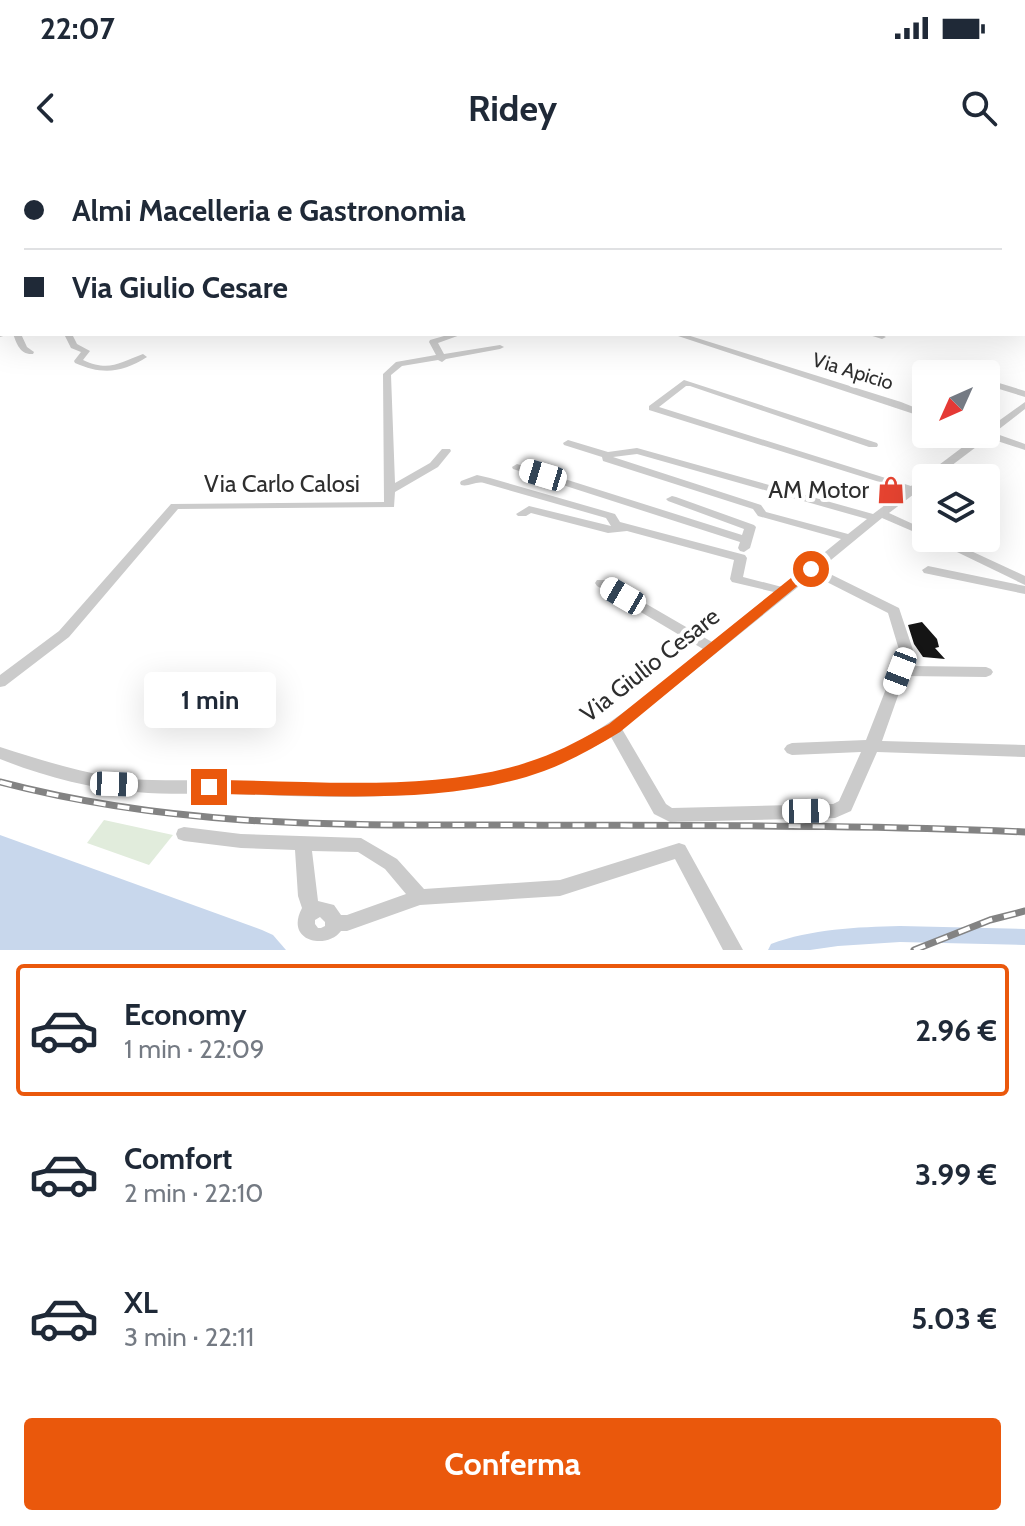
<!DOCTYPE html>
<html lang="it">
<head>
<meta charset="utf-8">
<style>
	body { margin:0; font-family:Cabin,sans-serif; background:#f2f2f3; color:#1f2937; height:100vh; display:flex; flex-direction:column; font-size:30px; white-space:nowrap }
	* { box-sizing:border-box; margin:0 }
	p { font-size:26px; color:#747a83 }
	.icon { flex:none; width:44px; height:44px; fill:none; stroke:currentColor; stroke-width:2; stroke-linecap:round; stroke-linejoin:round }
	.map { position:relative; height:790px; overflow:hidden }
	.details { display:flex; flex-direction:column; background:#fff; flex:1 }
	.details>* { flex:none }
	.guide { position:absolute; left:0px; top:0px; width:1026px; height:176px; box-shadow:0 8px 32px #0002; display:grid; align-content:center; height:176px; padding:0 24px; background:#fff }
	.needle { width:52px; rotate:225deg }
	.buttons { position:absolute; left:912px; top:200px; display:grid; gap:16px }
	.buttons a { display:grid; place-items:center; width:88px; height:88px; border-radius:8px; background:#fff; box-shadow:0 8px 32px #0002; font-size:40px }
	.end { position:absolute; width:36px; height:36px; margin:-18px; border:10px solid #ea580c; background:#fff; box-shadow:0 0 0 4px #fff }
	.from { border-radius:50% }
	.bubble { position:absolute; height:56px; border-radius:8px; background:#fff; box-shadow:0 8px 32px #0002; font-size:26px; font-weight:700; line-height:56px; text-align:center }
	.car { position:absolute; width:24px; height:48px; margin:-24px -12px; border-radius:10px; box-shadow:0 0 6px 2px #0007; background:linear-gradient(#fff 24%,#345 0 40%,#fff 0 76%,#345 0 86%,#fff 0) }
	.guide b { display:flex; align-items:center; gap:28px; height:76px; font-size:30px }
	.guide b+b { border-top:2px solid #e0e1e3 }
	.guide i { width:20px; height:20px; background:#1f2937 }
	ul { padding:14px 0 0; list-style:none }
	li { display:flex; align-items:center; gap:24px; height:132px; margin:0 16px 12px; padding:0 8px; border:4px solid transparent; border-radius:8px }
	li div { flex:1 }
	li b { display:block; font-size:30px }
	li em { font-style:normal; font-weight:700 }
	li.active { border-color:#ea580c }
	li>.icon { width:72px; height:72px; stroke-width:1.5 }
	.primary-button { display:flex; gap:16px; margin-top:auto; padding:16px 24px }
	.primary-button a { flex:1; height:92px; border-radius:8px; background:#ea580c; color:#fff; font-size:32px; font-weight:700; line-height:92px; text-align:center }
	.status { display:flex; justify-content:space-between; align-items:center; height:56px; padding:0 40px; background:#fff; direction:ltr }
	.status svg { height:22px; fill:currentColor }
	header { display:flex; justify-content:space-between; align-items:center; height:104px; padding:0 24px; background:#fff; font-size:36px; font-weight:700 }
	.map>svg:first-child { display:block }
	.green { fill:#e1ecdc }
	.water { fill:#c8d7ec }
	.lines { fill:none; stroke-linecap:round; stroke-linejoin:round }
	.canal { fill:#c8d7ec; fill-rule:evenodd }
	.building { fill:#151515 }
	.minor { fill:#cbcbcb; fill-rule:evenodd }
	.rail-casing { stroke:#838383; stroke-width:7 }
	.rail { stroke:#fff; stroke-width:4; stroke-dasharray:12; stroke-linecap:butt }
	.route { fill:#ea580c }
	.labels { text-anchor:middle; stroke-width:8; stroke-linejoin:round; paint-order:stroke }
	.far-street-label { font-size:20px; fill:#2e2e2e; stroke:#fff }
	.street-label { font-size:24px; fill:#2e2e2e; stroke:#fff }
	.poi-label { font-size:24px; fill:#2e2e2e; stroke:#fff; text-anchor:end }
</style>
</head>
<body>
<div class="status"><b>22:07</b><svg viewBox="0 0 49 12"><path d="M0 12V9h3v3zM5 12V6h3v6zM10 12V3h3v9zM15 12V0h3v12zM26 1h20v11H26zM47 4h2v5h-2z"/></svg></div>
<header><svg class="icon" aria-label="back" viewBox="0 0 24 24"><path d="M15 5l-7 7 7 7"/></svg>Ridey<svg class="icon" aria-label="search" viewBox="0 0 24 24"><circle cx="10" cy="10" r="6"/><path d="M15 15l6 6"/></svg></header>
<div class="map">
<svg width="1025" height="790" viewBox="0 0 1025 790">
	<rect width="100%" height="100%" fill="#fff"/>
	<polygon class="green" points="104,660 173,675 149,705 87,683"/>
	<polygon class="water" points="0,675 262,770 273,775 286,790 0,790"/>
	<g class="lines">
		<path class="canal" d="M900 766 1025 769V785L900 782 838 786 810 790H768L771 784C811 769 857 767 900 766Z"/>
	</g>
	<polygon class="building" points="922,462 937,479 939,487 935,488 945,499 923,497 914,484 908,465"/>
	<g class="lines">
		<g class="minor">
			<polygon points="414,0 418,0 419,2 413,2"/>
			<polygon points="527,0 531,0 531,2 525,2"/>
			<polygon points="793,0 797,0 798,2 792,2"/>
			<polygon points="1002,0 1025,0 1025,4 999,2"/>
			<polygon points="2,13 2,17 0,18 0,14"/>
			<polygon points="0,33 2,34 2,38 0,37"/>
			<rect x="1024" y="52" width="1" height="4"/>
			<rect x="1024" y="67" width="1" height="4"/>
			<rect x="0" y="83" width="2" height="4"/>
			<rect x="1024" y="103" width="1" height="4"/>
			<rect x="0" y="145" width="2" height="6"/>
			<rect x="0" y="161" width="2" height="6"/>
			<rect x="1024" y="162" width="1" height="5"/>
			<polygon points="2,172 2,174 10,174 0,177 0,173"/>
			<path d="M13 174H21L27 187 34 192 33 194C20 195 17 184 13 174Z"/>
			<path d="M64 174H72L77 184 90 191 83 200C109 212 119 203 143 194L147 197C122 213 102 215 75 203L74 201 81 192 71 188Z"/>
			<polygon points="451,174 463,174 438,183 444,194 500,185 504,187 500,189 446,199 442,202 438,200 402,206 391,215 395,323 430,303 442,289 450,289 451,291 438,307 395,332 394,347 178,349 69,477 5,526 0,527 0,515 59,471 171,344 384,342 383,214 396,202 436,195 429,182 430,180"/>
			<polygon points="672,174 684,174 901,242 926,252 926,258"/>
			<polygon points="866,174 880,174 886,177 882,179"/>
			<polygon points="986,219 1025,231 1025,237 986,225"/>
			<path d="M684 220 877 283 878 285 877 287H869L690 226H686L659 247 911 326 980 274H986V270L1025 242V249L994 273 1025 284V290L988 278 935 318H926V325L889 353 926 370V377L882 358 820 409 899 448 914 493 909 506 986 507 991 509 993 512 991 515 986 517 905 516 882 581 1025 585V597L877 592 851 651 835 658 670 662 654 654 611 577C497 646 362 639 233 634 200 633 168 635 136 632 90 629 43 616 0 599V587C37 599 73 610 111 617 147 622 183 619 220 621 321 624 454 635 550 595 608 571 654 528 703 489L597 426 595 423 597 420H605L712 482 774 432 732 422 730 419 734 400 627 371 608 373 531 353 526 356H518L516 354 529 346 611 366 606 358 484 323C475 321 469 327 461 325L460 323 461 321 477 315 490 318 615 354 620 362 745 395 747 398 743 417 782 427 841 379 758 356 753 349 603 301 602 297 564 285 563 283 568 280 608 292 637 288 873 354 905 330 649 250V246ZM637 294 867 359 848 374 766 352 761 345 613 297ZM813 415 888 453 900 493 866 580 792 583 787 585 784 589 787 593 792 595 861 592 839 641 833 644 672 648 666 644 622 569Z"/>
			<polygon points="517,304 742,375 744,369 668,341 666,339 672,336 676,337 754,365 756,367 750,388 744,392 740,391 738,388 740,382 513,309 512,307"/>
			<polygon points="928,378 943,378 1025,416 1025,425"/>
			<polygon points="928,406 1025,426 1025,434 924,413 922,410"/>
			<path d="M184 667 241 674 361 678 397 699 424 729 560 720 679 683 685 685 743 790H723L675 699 560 736 420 745 347 771H341C327 790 284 782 302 748L298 736 295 690 241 688 184 681 178 679 176 674 178 669ZM312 691 358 692 385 709 406 734 347 755H341L334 745 318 741ZM320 757 325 762V766L321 768H318L315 764V760Z"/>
		</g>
		<defs>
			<g id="rail">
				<path d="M0 622C172 667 329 665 505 665 678 666 852 664 1025 672"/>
				<polyline points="914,790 990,760 1025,751"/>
			</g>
		</defs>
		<use href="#rail" class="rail-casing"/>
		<use href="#rail" class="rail"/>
	</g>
	<path class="route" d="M806 406 818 409 620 572C595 587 571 601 544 611 442 648 316 634 209 634L200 627 209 620C310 620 442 634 537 599 563 590 585 577 609 564Z"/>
	<defs>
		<symbol id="shop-bare" viewBox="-9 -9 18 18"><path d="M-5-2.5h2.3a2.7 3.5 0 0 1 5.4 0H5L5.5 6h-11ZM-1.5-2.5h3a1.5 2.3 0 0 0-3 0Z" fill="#e54330" stroke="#fff" stroke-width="2.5" paint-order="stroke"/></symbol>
	</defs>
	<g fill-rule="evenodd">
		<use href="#shop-bare" x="871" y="310" width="40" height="40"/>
	</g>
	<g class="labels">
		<g class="far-street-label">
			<text transform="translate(853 211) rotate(17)" y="7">Via Apicio</text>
		</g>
		<g class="street-label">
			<text x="282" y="332">Via Carlo Calosi</text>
			<text transform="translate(650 505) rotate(-38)" y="8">Via Giulio Cesare</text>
		</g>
		<g class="poi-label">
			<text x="869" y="338">AM Motor</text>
		</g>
	</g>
</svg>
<div class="buttons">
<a><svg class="needle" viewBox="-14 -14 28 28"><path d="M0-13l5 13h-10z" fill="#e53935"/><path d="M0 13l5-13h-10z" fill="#747a83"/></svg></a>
<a><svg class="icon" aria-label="layers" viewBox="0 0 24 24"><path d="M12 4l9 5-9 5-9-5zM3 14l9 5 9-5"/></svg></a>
</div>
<i class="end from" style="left:811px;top:409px"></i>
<i class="end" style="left:209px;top:627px"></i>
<div class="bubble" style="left:144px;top:512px;width:132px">1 min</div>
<i class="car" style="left:543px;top:315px;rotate:287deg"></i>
<i class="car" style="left:623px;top:436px;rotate:300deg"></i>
<i class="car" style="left:900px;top:511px;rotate:201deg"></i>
<i class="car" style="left:114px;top:624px;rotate:92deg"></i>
<i class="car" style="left:806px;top:651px;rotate:89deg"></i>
<div class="guide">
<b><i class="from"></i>Almi Macelleria e Gastronomia</b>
<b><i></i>Via Giulio Cesare</b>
</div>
</div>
<section class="details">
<ul>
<li class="active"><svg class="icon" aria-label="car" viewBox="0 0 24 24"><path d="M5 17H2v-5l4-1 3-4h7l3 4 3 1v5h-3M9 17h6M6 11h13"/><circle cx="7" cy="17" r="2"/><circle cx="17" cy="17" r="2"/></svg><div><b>Economy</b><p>1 min · 22:09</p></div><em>2.96 €</em></li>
<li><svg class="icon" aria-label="car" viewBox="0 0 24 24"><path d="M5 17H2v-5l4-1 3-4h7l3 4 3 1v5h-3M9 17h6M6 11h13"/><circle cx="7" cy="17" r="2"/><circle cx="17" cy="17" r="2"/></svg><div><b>Comfort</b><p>2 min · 22:10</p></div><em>3.99 €</em></li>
<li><svg class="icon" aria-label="car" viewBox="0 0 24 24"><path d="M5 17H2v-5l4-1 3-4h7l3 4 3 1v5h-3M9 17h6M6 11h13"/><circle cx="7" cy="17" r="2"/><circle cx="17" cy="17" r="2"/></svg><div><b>XL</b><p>3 min · 22:11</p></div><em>5.03 €</em></li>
</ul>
<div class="primary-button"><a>Conferma</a></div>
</section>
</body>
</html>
